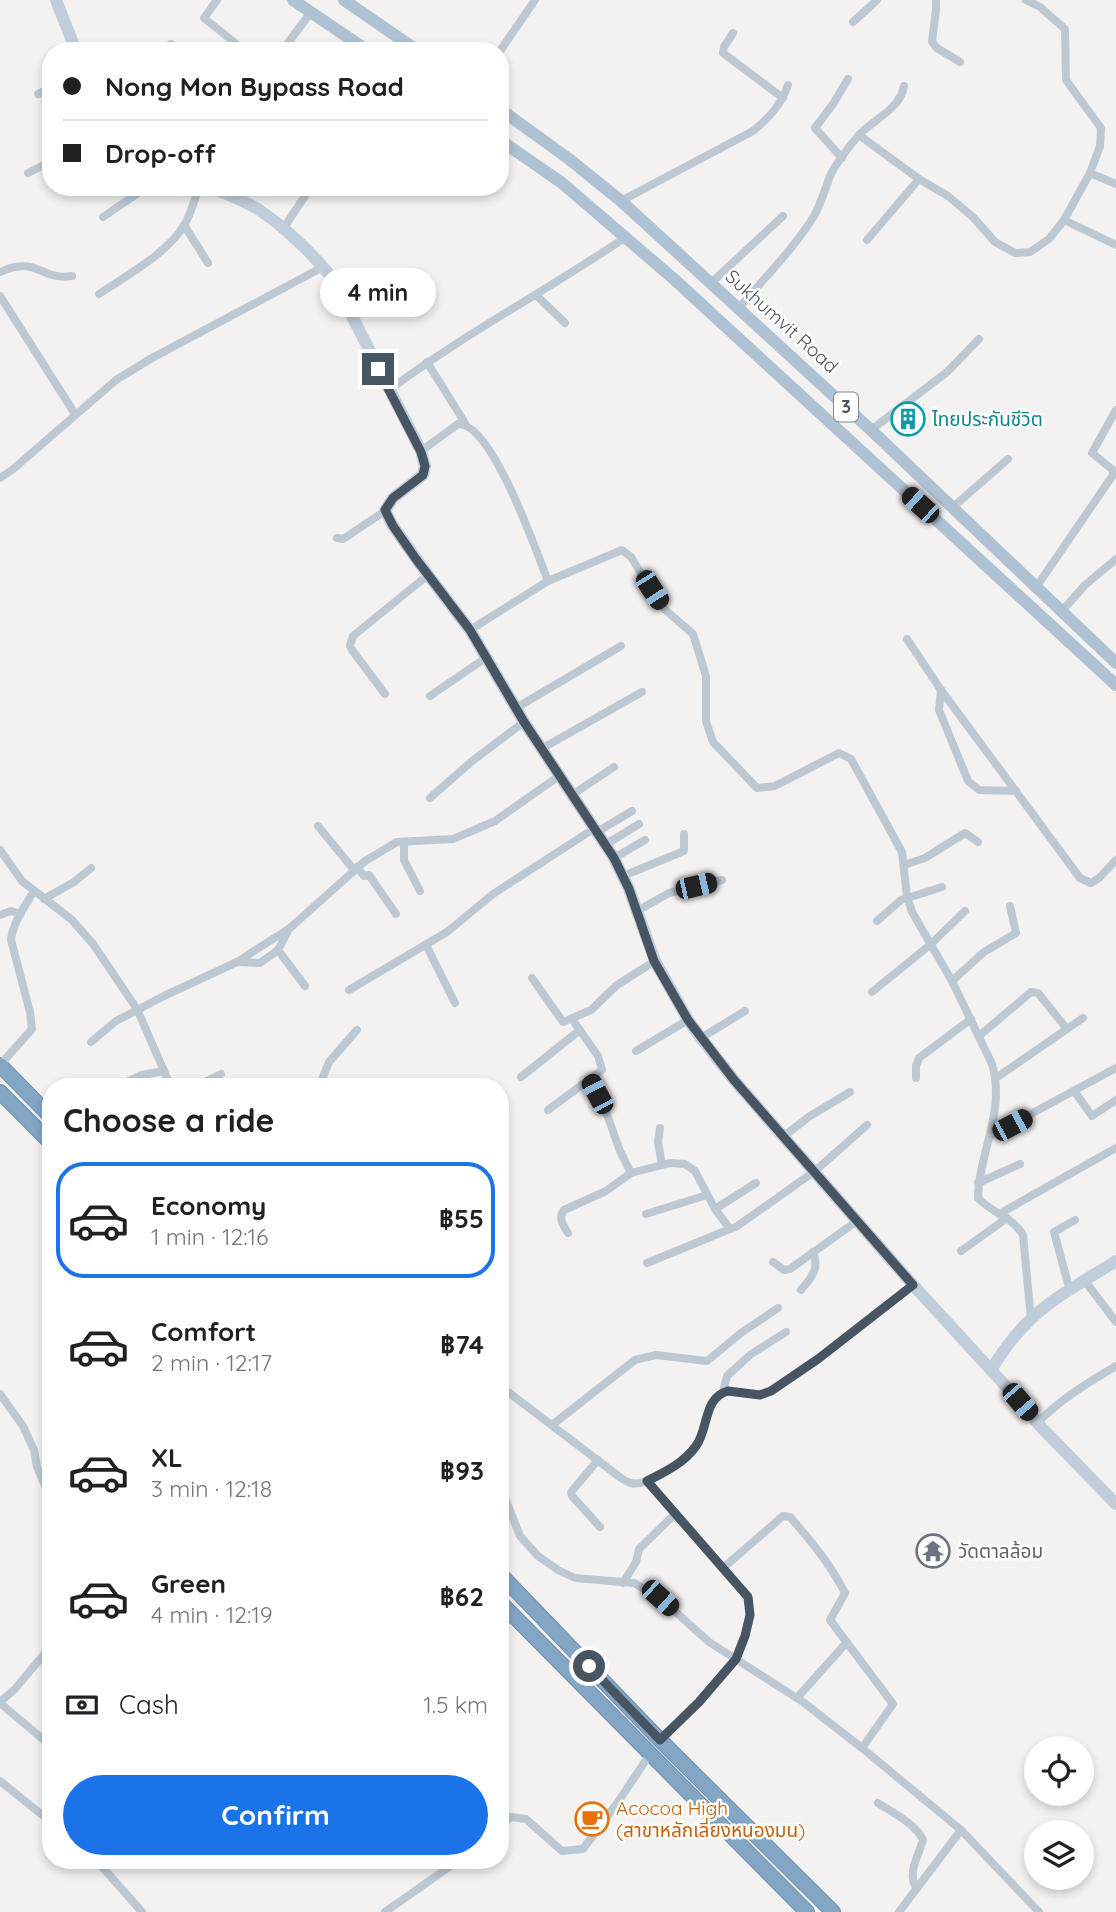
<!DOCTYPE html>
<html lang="en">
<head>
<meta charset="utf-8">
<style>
	body { margin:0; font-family:Quicksand,"Noto Sans Thai",sans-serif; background:#f2f2f2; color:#202124; height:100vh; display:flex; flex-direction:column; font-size:26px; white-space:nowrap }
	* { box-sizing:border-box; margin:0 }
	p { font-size:23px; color:#757577 }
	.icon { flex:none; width:38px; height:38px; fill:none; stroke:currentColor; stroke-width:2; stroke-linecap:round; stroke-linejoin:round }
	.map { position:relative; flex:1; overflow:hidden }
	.drawer { position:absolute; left:42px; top:1078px; width:467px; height:791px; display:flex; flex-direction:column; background:#fff; border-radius:28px; box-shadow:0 4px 10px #0003 }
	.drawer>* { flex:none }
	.hud { position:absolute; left:42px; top:42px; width:467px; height:154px; border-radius:28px; box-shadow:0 4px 10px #0003; display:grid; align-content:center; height:154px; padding:0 21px; background:#fff }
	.fabs { position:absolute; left:1024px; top:1736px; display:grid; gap:14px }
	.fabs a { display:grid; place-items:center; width:70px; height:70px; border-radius:50%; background:#fff; box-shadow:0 4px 10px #0003; font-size:35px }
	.end { position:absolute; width:32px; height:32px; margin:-16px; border:9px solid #465561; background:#fff; box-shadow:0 0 0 4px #fff }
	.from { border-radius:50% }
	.bubble { position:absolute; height:49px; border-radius:24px; background:#fff; box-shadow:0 4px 10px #0003; font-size:23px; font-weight:800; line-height:49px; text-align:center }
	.car { position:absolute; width:21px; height:42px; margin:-21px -10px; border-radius:9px; box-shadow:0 0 5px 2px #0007; background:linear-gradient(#222 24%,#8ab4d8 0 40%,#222 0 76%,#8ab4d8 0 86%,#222 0) }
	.hud b { display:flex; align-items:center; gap:24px; height:66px; font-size:26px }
	.hud b+b { border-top:2px solid #e0e0e0 }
	.hud i { width:18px; height:18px; background:#202124 }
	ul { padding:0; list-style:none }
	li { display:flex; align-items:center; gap:21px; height:116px; margin:0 14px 10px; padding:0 7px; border:4px solid transparent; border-radius:28px }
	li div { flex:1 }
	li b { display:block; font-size:26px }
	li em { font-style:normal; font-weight:800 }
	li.selected { border-color:#1a73e8 }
	li>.icon { width:63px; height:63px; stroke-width:1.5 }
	h2 { padding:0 21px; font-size:32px; line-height:84px }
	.pay { display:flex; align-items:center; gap:18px; height:77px; padding:0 21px; font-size:26px }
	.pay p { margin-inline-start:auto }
	.button { display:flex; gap:14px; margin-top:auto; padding:14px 21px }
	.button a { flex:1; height:80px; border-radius:42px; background:#1a73e8; color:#fff; font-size:28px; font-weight:800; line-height:80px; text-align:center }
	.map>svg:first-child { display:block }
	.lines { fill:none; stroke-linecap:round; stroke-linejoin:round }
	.highway-casing { stroke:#6e90b1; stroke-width:16 }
	.street { stroke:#bdc9d2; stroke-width:8 }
	.secondary { stroke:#c0cdda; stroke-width:12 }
	.primary { stroke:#aec2d3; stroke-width:12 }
	.highway { stroke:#83a6c5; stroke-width:14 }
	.route { stroke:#465561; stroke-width:9 }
	.labels { text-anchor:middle; stroke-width:5; stroke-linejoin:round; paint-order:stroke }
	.shield { fill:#fff; stroke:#7e8890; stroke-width:2 }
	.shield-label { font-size:18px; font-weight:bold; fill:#465561 }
	.street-label { font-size:19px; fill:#465561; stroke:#fff }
	.culture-label { font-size:19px; fill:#0d838f; stroke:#fff; text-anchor:start }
	.worship-label { font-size:19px; fill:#5b616d; stroke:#fff; text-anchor:start }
	.food-label { font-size:19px; fill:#c56008; stroke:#fff; text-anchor:start }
</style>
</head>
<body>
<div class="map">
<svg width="1116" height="1912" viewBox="0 0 1116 1912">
	<rect width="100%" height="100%" fill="#f4f1f1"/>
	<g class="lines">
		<defs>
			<g id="highway">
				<polyline points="0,1065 51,1117"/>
				<polyline points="0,1092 51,1143"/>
				<polyline points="500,1574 660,1740 833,1912"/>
				<polyline points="500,1602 807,1912"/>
			</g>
		</defs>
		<use href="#highway" class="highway-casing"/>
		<g class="street">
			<polyline points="217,0 204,18 245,51"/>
			<polyline points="936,0 936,10 932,42 937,48 960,62"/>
			<polyline points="853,22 877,0"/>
			<polyline points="733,33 724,47 723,53 783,98"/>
			<polyline points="162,51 171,44"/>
			<polyline points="282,51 311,12"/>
			<polyline points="500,51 535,0"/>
			<polyline points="38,94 51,88"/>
			<polyline points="859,135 919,179 948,196 973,217 995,242 1015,253 1030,252 1049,239 1064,220 1090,173 1100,146 1101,128 1066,80 1065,29 1040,7 1026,0"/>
			<polyline points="842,158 815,128 833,104 848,79"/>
			<polyline points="28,173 51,161"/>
			<polyline points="1090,173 1116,184"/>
			<path d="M621 201 753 131C769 118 781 105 788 85"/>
			<polyline points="103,217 147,187"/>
			<polyline points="1064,220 1116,245"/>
			<polyline points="184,225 208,263"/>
			<polyline points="283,229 311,187"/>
			<polyline points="867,240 919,179"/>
			<path d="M0 272C38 255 40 281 72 276"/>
			<polyline points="711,283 783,216"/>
			<path d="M99 294C126 276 169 252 185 224 191 213 195 199 199 187"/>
			<polyline points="536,295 565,323"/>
			<polyline points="0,296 75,414"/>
			<path d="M739 308C764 278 793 250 814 216 821 204 825 189 830 176 836 163 848 148 858 136 872 120 900 110 904 86"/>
			<polyline points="427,362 465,423"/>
			<path d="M389 390C464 334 548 290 626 237"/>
			<polyline points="871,430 947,372 979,339"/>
			<path d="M421 451 458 424C492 422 536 551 548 581"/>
			<polyline points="0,478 12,470 116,380 152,358 323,267"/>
			<polyline points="953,507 1008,459"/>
			<polyline points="337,538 343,539 385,511"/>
			<polyline points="1037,586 1113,475 1113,470 1092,453 1116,410"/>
			<polyline points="1062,611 1085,585 1116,559"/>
			<path d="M470 630 548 581 622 550 631 557 662 607 693 634 706 676V721L713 742 757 788 775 786 839 753 851 759 902 852 907 897 912 912 952 981 992 1064C1006 1112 979 1151 978 1198 991 1213 1013 1217 1023 1235L1031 1319"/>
			<polyline points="907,639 941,690 1080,878 1091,883 1099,878 1116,860"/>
			<polyline points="941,690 939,710 968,781 979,790 1016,791"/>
			<polyline points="385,694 352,650 350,646 353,636 428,575"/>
			<polyline points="430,696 487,657"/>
			<polyline points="516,708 621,646"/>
			<polyline points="541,749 642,692"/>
			<polyline points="572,795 614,767"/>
			<polyline points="430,798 471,762 524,722"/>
			<polyline points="318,826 354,870"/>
			<polyline points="597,832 632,811"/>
			<polyline points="404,842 404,860 420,891"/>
			<polyline points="605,845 639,824"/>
			<polyline points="0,850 22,881 72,920 93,944 137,1009 171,1087"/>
			<polyline points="614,858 645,840"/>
			<polyline points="904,865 925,858 965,833 978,842"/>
			<polyline points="357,867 364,876 369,875 396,914"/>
			<polyline points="623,876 684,851 684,834"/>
			<polyline points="44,899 74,882 91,868"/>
			<polyline points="637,911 669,893 722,880"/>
			<polyline points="0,915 11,911 21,914"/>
			<polyline points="877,921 901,900 942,887"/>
			<polyline points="426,945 455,1003"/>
			<polyline points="278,950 305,986"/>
			<polyline points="237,962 260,963 278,950 288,931"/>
			<polyline points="532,978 563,1022 591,1010 617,985 655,961"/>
			<polyline points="952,981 984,952 1016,933 1010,906"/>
			<polyline points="349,990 447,932 493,894 595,828"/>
			<polyline points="872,992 931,944 965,911"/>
			<polyline points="979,1036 1031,992 1038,993 1067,1029"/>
			<polyline points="701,1038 745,1011"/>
			<polyline points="91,1042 116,1021 164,996 237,962 290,928 365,861 397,842 453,839 495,821 559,776"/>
			<polyline points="636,1051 688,1020"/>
			<path d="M0 1065 32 1029 30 1012 11 940C13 922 25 906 34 891"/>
			<polyline points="521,1077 580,1030"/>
			<polyline points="916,1078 916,1066 919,1058 971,1019"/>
			<polyline points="996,1078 1083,1018"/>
			<polyline points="589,1080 605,1109 620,1151 631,1173 670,1163 685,1164 695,1171 715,1209 730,1229 736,1227 815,1171 867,1125"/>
			<polyline points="120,1085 142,1075 164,1071"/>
			<polyline points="194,1087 221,1074"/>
			<polyline points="319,1087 329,1062 357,1030"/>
			<polyline points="1075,1092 1092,1116 1116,1100"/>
			<polyline points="548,1110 602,1070 598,1056 572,1019"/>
			<polyline points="660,1128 658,1142 662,1165"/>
			<polyline points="784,1136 810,1116 850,1092"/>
			<polyline points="990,1136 1116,1068"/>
			<polyline points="978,1183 1020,1164"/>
			<polyline points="715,1209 756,1183"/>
			<polyline points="646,1214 707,1195"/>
			<polyline points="999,1214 1116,1148"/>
			<path d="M568 1233C563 1225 558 1218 564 1210L606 1191 631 1173"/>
			<polyline points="961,1251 1007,1218"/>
			<polyline points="773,1262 784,1270 790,1269 857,1221"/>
			<polyline points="647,1263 730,1229"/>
			<polyline points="1085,1281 1116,1322"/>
			<path d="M801 1290C811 1278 820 1269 813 1252"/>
			<polyline points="1070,1291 1054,1232 1075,1220"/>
			<polyline points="723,1392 727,1376 750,1355 786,1332"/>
			<polyline points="0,1394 23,1426 34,1450 37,1467 51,1500"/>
			<path d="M500 1395 508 1392 621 1478C624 1480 627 1482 631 1483 650 1487 685 1461 696 1446 709 1428 703 1398 728 1391L759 1395 771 1391 818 1359 913 1285"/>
			<path d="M1037 1423C1061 1399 1087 1383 1116 1366"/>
			<polyline points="552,1425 635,1360 656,1355 707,1361 741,1333 778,1308"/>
			<polyline points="598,1460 571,1492 572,1496 600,1527"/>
			<polyline points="647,1481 748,1597 750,1615 745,1636 736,1659 699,1702 660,1740"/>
			<polyline points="500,1485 520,1536 538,1556 558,1570 575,1578 634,1583 660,1598 709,1642 803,1702 862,1748 961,1830 1039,1912"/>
			<path d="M723 1568 783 1516 790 1517C811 1541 831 1565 845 1593L830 1620 893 1704 862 1748"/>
			<polyline points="623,1583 636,1562 639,1549 676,1513"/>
			<polyline points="797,1698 847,1642"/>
			<polyline points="0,1702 14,1690 51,1646"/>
			<polyline points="0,1703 51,1746"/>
			<polyline points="0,1781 51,1822"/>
			<path d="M878 1803C893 1813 916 1824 923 1840 919 1854 906 1876 917 1888"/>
			<polyline points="500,1826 511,1817 526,1819 562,1851 583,1849 618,1802 650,1754"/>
			<polyline points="96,1860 142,1912"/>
			<polyline points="385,1912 459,1860"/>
			<polyline points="899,1912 961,1830"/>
		</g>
		<g class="secondary">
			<polyline points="56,0 76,51"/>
			<path d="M211 187C226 194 242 200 256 208 283 225 313 254 333 279L421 451 425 466 423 475 393 498 385 511 393 526 428 575 470 630 524 722 614 858 629 889 655 961 688 1020 701 1038 734 1080 913 1285 1002 1382 1042 1428 1116 1504"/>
			<path d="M991 1370C1002 1352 1016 1333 1031 1319 1055 1296 1088 1279 1116 1261"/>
		</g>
		<g class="primary">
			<polyline points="293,0 368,51"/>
			<polyline points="344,0 418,51"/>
			<polyline points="500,109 569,159 621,201 871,430 1116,663"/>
			<polyline points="500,140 562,183 675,280 1116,685"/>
		</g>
		<use href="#highway" class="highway"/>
	</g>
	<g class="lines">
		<path class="route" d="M378 369 421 452 425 466 423 475 393 498 385 510 393 526 416 559 470 630 524 722 614 858 629 889 654 961 688 1020 734 1080 913 1285 818 1359 771 1391 760 1395 728 1391C703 1398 709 1428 696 1446 684 1463 665 1472 647 1481L748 1597 750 1615 745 1636 736 1659 699 1702 660 1740 589 1666"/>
	</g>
	<defs>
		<symbol id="building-ring" viewBox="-11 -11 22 22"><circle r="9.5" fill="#fff" stroke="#0f9aa8" stroke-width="1.5"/><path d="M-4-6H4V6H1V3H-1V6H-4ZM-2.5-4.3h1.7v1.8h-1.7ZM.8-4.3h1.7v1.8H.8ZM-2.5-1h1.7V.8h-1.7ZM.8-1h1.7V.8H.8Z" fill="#0f9aa8"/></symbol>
		<symbol id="temple-ring" viewBox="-11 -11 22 22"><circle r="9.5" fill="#fff" stroke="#6b7280" stroke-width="1.5"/><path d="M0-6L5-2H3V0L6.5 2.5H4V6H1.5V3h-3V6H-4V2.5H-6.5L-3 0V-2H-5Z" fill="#6b7280"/></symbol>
		<symbol id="cafe-ring" viewBox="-11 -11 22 22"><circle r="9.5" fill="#fff" stroke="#e8710a" stroke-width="1.5"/><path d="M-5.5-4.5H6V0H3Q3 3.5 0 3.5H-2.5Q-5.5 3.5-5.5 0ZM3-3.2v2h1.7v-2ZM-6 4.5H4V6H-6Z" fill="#e8710a"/></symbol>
	</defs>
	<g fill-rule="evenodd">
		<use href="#building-ring" x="889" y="400" width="38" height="38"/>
		<use href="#temple-ring" x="914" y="1532" width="38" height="38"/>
		<use href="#cafe-ring" x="573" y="1800" width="38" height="38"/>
	</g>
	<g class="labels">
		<rect class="shield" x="834" y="392.5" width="24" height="29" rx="5"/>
		<g class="shield-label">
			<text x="846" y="413">3</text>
		</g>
		<g class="street-label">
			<text transform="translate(782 321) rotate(42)" y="7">Sukhumvit Road</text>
		</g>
		<g class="culture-label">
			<text x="932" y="426">ไทยประกันชีวิต</text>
		</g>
		<g class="worship-label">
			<text x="958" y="1558">วัดตาลล้อม</text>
		</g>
		<g class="food-label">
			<text x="616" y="1815">Acocoa High<tspan x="616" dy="22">(สาขาหลักเลี่ยงหนองมน)</tspan></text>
		</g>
	</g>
</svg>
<div class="fabs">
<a><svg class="icon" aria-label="locate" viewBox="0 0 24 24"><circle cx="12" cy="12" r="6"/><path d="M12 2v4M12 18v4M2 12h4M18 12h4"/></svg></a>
<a><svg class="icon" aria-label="layers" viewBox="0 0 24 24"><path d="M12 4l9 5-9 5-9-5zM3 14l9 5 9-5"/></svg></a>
</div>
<i class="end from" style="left:589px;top:1666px"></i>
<i class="end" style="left:378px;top:369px"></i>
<div class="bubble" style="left:320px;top:268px;width:116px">4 min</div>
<i class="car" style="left:920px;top:505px;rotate:312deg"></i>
<i class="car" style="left:652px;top:590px;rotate:147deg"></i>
<i class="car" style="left:696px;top:886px;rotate:77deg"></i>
<i class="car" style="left:597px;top:1094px;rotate:332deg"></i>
<i class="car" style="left:1012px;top:1125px;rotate:62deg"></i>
<i class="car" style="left:1020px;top:1402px;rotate:139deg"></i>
<i class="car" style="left:660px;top:1598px;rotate:132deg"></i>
<div class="hud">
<b><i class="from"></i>Nong Mon Bypass Road</b>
<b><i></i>Drop-off</b>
</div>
<section class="drawer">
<h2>Choose a ride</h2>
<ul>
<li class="selected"><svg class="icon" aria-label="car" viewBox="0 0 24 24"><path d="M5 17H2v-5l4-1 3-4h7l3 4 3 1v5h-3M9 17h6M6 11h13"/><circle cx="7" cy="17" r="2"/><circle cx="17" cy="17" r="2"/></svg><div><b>Economy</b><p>1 min · 12:16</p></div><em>฿55</em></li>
<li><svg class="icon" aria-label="car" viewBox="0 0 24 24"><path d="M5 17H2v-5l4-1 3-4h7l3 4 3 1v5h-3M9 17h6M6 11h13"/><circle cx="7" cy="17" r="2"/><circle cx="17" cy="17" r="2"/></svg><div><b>Comfort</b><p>2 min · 12:17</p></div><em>฿74</em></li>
<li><svg class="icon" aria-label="car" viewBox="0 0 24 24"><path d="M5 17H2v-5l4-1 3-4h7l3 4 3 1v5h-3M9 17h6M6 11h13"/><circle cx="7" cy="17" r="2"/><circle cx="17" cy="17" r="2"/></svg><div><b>XL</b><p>3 min · 12:18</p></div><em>฿93</em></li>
<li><svg class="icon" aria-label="car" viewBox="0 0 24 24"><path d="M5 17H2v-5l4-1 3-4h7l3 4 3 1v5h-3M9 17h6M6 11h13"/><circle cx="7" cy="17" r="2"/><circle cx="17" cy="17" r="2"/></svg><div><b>Green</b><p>4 min · 12:19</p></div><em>฿62</em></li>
</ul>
<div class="pay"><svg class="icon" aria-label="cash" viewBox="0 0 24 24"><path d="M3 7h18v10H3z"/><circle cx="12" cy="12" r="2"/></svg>Cash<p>1.5 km</p></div>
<div class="button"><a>Confirm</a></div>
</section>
</div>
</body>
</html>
